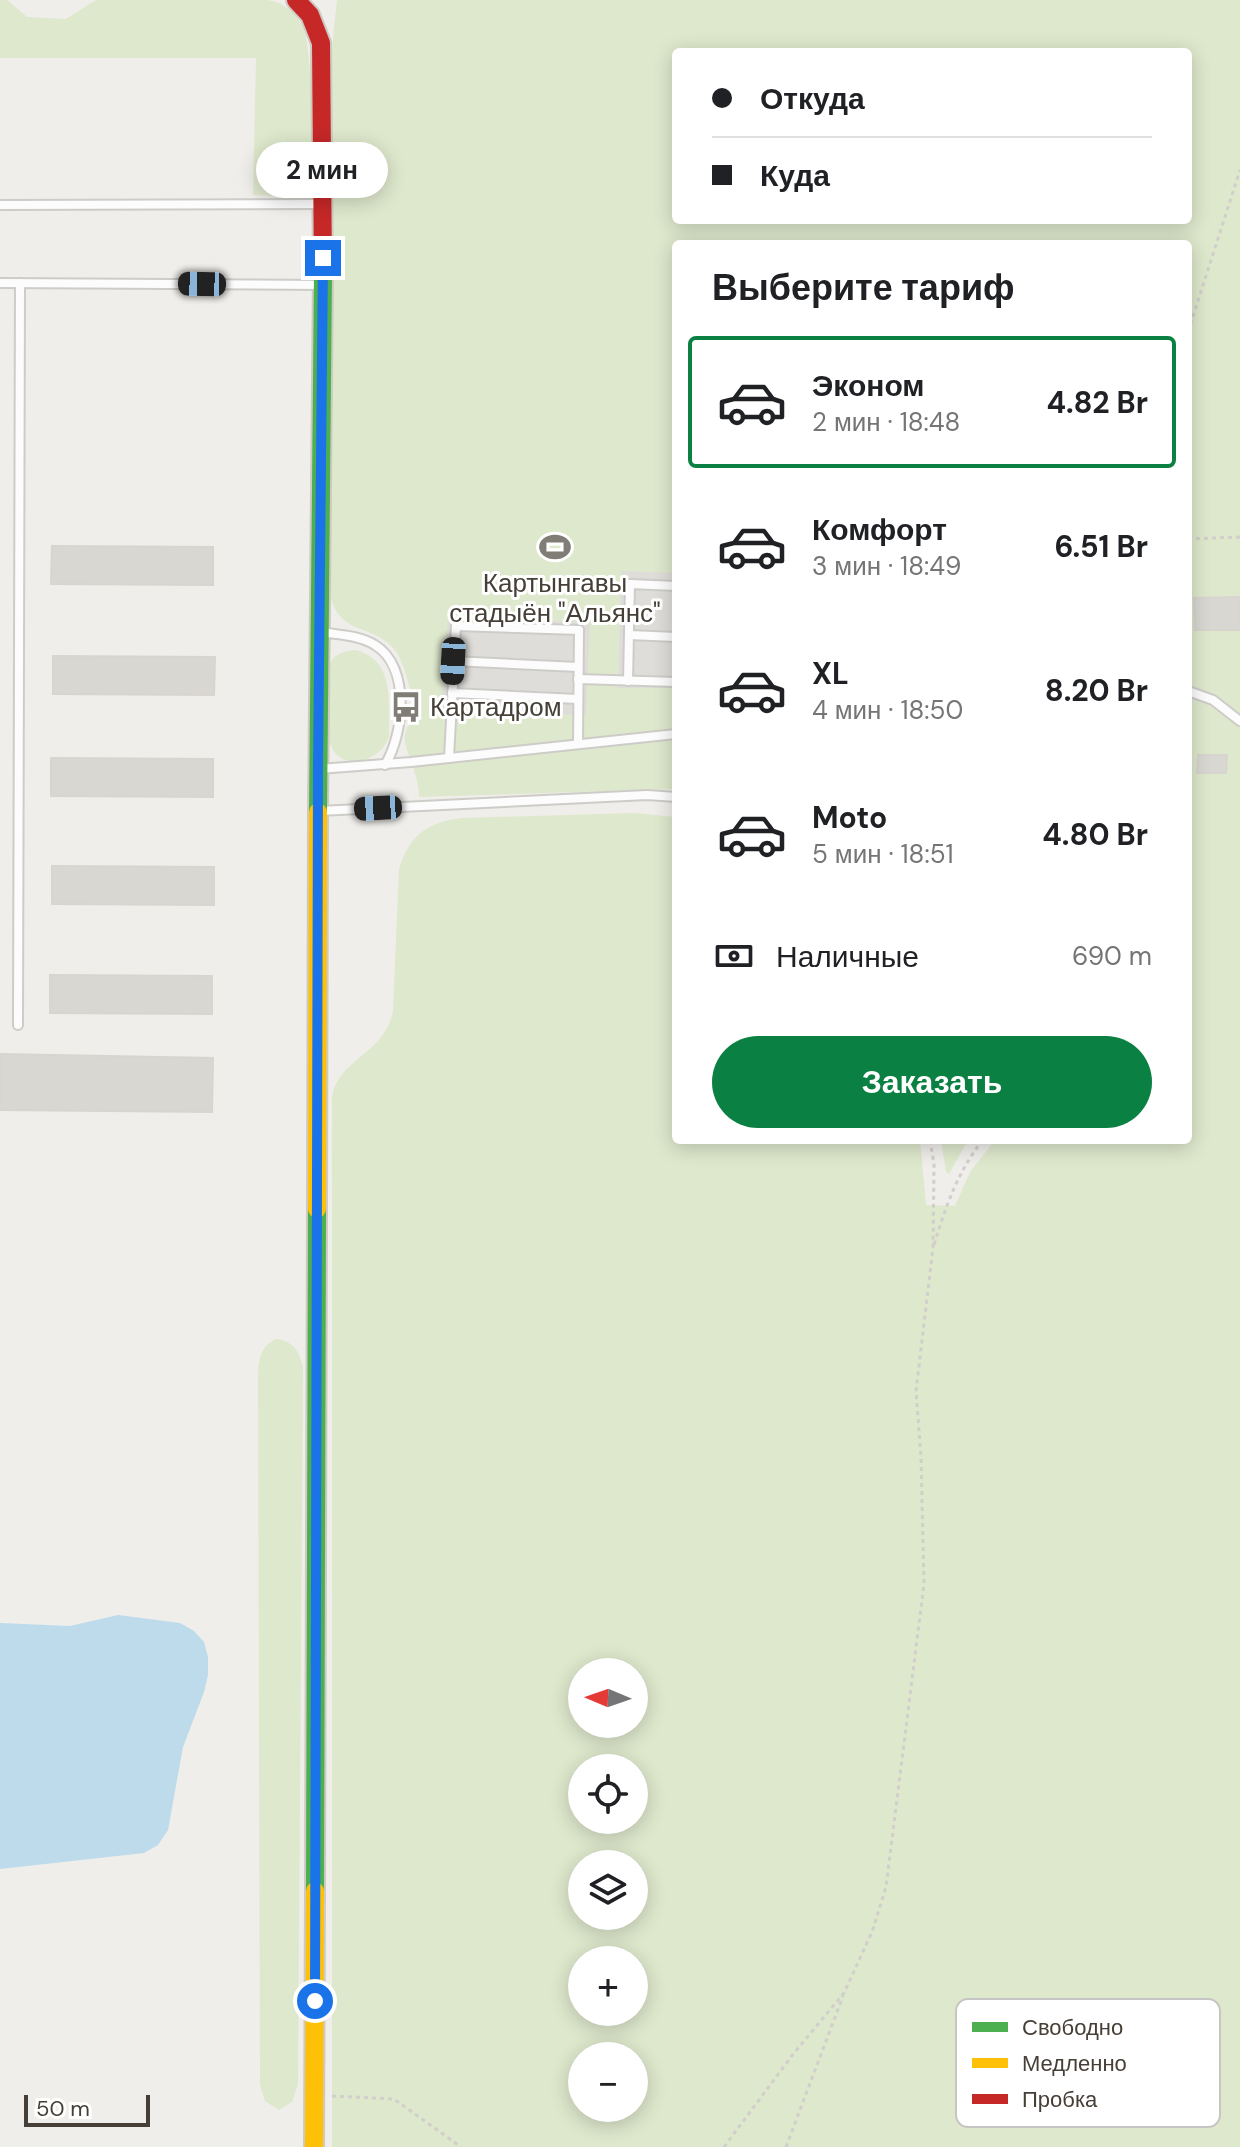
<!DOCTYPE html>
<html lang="ru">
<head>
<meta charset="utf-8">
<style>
	body { margin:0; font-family:"DM Sans",sans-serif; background:#f2f2f2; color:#202124; height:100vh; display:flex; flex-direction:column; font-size:30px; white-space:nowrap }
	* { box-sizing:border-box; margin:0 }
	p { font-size:26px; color:#757577 }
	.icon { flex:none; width:44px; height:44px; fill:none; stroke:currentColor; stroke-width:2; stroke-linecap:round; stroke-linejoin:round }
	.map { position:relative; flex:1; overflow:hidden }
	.sheet { position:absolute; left:672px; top:240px; width:520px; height:904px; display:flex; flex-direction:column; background:#fff; border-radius:8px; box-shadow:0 4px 20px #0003 }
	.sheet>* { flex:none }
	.guide { position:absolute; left:672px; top:48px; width:520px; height:176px; border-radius:8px; box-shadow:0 4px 20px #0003; display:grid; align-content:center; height:176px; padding:0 40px; background:#fff }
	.needle { width:52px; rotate:272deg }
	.buttons { position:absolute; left:568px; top:1658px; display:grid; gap:16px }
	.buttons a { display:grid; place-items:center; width:80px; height:80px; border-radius:50%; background:#fff; box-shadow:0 4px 20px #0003; font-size:40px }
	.scale { position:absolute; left:24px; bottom:20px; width:126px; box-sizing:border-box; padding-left:8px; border:4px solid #453f37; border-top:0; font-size:22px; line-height:28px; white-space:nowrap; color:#453f37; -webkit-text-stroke:6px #fff; paint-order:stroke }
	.end { position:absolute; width:36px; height:36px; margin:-18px; border:10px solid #1a73e8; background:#fff; box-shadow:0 0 0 4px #fff }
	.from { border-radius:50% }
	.bubble { position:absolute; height:56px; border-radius:28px; background:#fff; box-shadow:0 4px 20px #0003; font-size:26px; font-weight:700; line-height:56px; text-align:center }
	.car { position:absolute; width:24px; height:48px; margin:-24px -12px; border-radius:10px; box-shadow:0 0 6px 2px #0007; background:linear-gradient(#222 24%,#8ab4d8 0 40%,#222 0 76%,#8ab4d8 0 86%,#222 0) }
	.guide b { display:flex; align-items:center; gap:28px; height:76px; font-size:30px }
	.guide b+b { border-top:2px solid #e0e0e0 }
	.guide i { width:20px; height:20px; background:#202124 }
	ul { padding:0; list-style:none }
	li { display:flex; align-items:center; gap:24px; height:132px; margin:0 16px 12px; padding:0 24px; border:4px solid transparent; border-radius:8px }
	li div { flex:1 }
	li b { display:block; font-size:30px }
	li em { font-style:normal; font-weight:700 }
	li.current { border-color:#0b8043 }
	li>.icon { width:72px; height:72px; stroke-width:1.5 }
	h2 { padding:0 40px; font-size:36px; line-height:96px }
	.pay { display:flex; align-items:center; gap:20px; height:88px; padding:0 40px; font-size:30px }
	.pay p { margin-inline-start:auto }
	.cta { display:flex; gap:16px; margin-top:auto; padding:16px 40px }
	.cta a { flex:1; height:92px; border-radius:48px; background:#0b8043; color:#fff; font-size:32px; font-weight:700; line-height:92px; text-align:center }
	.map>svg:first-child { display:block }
	.green { fill:#dee8cc; fill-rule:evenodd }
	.parking { fill:#dfddda }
	.water { fill:#bddbeb }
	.building { fill:#d9d7d2; stroke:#d8d5d0; stroke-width:2 }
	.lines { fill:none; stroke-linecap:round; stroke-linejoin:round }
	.lane-casing { stroke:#cdccc8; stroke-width:12 }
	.fast-casing { stroke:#cecac1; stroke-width:22 }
	.slow-casing { stroke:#cecac1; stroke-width:22 }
	.jam-casing { stroke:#cecac1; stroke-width:22 }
	.path { stroke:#d1cecb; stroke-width:3; stroke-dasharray:4 4; stroke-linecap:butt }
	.lane { stroke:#fdfcfc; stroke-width:8 }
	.fast { stroke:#4caf50; stroke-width:18 }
	.slow { stroke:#ffc107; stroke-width:18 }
	.jam { stroke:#c62828; stroke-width:18 }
	.route { stroke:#1a73e8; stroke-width:10 }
	.labels { text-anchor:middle; stroke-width:6; stroke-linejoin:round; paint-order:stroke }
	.poi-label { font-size:26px; fill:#453f37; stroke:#fff }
	.key { fill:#fff; stroke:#c7c5c3; stroke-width:2 }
	.key-label { font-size:22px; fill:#453f37 }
</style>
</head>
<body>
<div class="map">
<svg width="1240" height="2147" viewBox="0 0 1240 2147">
	<rect width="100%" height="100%" fill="#efeeea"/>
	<g class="green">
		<path d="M0 0H7L27 17 66 19 96 0H267C284 2 298 14 304 30 312 51 316 166 309 187 295 200 271 195 253 195L256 58H0Z"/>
		<path d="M337 0H1240V2147H332V1096C340 1057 383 1056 393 1012L399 869C410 835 426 823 461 818L634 813 676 817V1140H920L926 1205 955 1206 970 1172 995 1140H1188V244H676V789L419 797C420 782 410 761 406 746 402 734 408 727 412 717 417 706 404 664 397 653 374 620 338 640 329 590L332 47ZM676 52H1188V220H676ZM582 1672H634V1724H582ZM582 1768H634V1820H582ZM582 1864H634V1916H582ZM582 1960H634V2012H582ZM582 2056H634V2108H582Z"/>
		<path d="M356 650C396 661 388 704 389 736 383 760 343 774 331 746 326 737 326 674 330 664 334 653 346 651 356 650Z"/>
		<polygon points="941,1140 968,1140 949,1174 946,1172"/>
		<path d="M276 1339C293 1341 299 1351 303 1367L298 2084 292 2102 279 2110 265 2101 260 2085 258 1373C259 1357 261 1347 276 1339Z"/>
	</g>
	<g class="parking">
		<polygon points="621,571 676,573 676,688 618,688"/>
		<polygon points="448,618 590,622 586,715 441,712"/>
	</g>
	<polygon class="water" points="118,1615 180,1623 194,1631 204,1642 208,1657 208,1675 204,1692 183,1747 168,1830 158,1845 144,1853 0,1869 0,1623 70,1626"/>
	<g class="building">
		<polygon points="52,546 213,547 213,585 51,584"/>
		<polygon points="1240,597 1240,630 1195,630 1194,598"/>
		<polygon points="53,656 215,657 214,695 53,694"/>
		<polygon points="1198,755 1227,755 1226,773 1197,773"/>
		<polygon points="51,758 213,759 213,797 51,796"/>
		<polygon points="52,866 214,867 214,905 52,904"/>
		<polygon points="50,975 212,976 212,1014 50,1013"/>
		<polygon points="0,1054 213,1058 212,1112 0,1110"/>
	</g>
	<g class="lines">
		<defs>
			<g id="lane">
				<polyline points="0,205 323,204"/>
				<polyline points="0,283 323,285"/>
				<path d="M321 632C338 635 360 635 375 645 411 667 404 734 385 765"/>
				<polyline points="629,635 676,637"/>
				<polyline points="453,661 578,667"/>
				<polyline points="578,679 676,682"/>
				<polyline points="628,681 630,584 676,586"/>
				<polyline points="1188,691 1213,700 1240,721"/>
				<polyline points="452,693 578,699"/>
				<polyline points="449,758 456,626 579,630 578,744"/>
				<polyline points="319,769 411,762 676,734"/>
				<polyline points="319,811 647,795 676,797"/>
				<polyline points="18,1025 20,283"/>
			</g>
			<g id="fast">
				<polyline points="318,812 323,273"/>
				<polyline points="315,1891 317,1209"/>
			</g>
			<g id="slow">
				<polyline points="317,1209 318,812"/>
				<polyline points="314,2147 315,1891"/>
			</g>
			<polyline id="jam" points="296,0 310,15 321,43 323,273"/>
		</defs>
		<use href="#lane" class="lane-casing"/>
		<use href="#fast" class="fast-casing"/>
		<use href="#slow" class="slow-casing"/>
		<use href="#jam" class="jam-casing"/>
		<g class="path">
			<polyline points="1188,332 1240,170"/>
			<polyline points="1188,539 1240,537"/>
			<path d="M930 1140 934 1164 933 1248C945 1209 957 1172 983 1140"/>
			<polyline points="332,2096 394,2099 461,2147"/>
			<polyline points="724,2147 794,2053 844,1993 872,1932 886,1887 924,1584 921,1457 916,1391 933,1248"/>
			<polyline points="786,2147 843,1996"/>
		</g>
		<use href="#lane" class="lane"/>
		<use href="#fast" class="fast"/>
		<use href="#slow" class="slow"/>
		<use href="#jam" class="jam"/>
	</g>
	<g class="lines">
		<polyline class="route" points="315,2001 318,769 323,258"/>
	</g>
	<defs>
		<symbol id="stadium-bare" viewBox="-9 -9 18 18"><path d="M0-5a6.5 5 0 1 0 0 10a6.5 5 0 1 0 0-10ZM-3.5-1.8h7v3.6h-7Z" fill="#807c76" stroke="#fff" stroke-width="2.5" paint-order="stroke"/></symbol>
		<symbol id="bus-bare" viewBox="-9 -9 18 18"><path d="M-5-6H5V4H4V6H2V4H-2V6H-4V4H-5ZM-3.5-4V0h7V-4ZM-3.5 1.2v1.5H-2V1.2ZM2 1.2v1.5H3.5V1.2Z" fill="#807c76" stroke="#fff" stroke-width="2.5" paint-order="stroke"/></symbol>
	</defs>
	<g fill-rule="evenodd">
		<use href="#stadium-bare" x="533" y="525" width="44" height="44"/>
		<use href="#bus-bare" x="384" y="685" width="44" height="44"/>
	</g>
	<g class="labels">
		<g class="poi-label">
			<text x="555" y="592">Картынгавы<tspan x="555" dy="30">стадыён "Альянс"</tspan></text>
			<text x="430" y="716" text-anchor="start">Картадром</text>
		</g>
	</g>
	<rect x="956" y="1999" width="264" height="128" rx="12" class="key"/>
	<rect x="972" y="2022" width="36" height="10" fill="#4caf50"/>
	<rect x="972" y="2058" width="36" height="10" fill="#ffc107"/>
	<rect x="972" y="2094" width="36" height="10" fill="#c62828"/>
	<g class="key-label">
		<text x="1022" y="2035">Свободно</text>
		<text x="1022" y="2071">Медленно</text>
		<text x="1022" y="2107">Пробка</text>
	</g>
</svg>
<div class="buttons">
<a><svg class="needle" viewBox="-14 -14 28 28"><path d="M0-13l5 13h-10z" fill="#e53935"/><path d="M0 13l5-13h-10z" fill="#757577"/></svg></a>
<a><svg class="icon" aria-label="locate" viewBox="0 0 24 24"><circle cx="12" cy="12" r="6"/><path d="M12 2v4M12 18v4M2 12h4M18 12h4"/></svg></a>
<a><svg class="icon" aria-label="layers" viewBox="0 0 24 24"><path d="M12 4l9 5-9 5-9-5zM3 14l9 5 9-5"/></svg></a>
<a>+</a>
<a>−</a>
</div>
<div class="scale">50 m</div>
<i class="end from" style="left:315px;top:2001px"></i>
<i class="end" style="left:323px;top:258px"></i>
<div class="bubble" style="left:256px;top:142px;width:132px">2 мин</div>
<i class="car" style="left:202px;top:284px;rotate:271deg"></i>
<i class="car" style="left:453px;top:661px;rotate:183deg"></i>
<i class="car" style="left:378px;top:808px;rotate:267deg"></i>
<div class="guide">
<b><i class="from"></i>Откуда</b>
<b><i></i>Куда</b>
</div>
<section class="sheet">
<h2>Выберите тариф</h2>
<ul>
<li class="current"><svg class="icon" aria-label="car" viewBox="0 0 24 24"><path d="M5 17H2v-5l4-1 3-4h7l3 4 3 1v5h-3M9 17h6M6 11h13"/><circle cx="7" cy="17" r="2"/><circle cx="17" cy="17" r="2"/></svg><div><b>Эконом</b><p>2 мин · 18:48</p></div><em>4.82 Br</em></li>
<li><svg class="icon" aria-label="car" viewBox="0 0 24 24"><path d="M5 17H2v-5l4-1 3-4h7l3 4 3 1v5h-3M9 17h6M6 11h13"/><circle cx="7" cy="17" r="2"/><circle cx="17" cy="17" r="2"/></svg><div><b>Комфорт</b><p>3 мин · 18:49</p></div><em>6.51 Br</em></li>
<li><svg class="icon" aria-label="car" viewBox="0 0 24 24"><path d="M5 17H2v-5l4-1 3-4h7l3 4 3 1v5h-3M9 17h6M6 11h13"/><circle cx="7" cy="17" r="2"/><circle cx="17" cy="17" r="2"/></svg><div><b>XL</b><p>4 мин · 18:50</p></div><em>8.20 Br</em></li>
<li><svg class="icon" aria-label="car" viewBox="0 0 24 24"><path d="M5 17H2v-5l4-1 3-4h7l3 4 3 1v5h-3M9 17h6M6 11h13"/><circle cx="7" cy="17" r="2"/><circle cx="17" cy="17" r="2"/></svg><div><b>Moto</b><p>5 мин · 18:51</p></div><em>4.80 Br</em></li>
</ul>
<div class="pay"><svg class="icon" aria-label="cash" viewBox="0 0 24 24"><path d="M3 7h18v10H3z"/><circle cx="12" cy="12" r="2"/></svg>Наличные<p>690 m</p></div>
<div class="cta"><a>Заказать</a></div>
</section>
</div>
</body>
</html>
